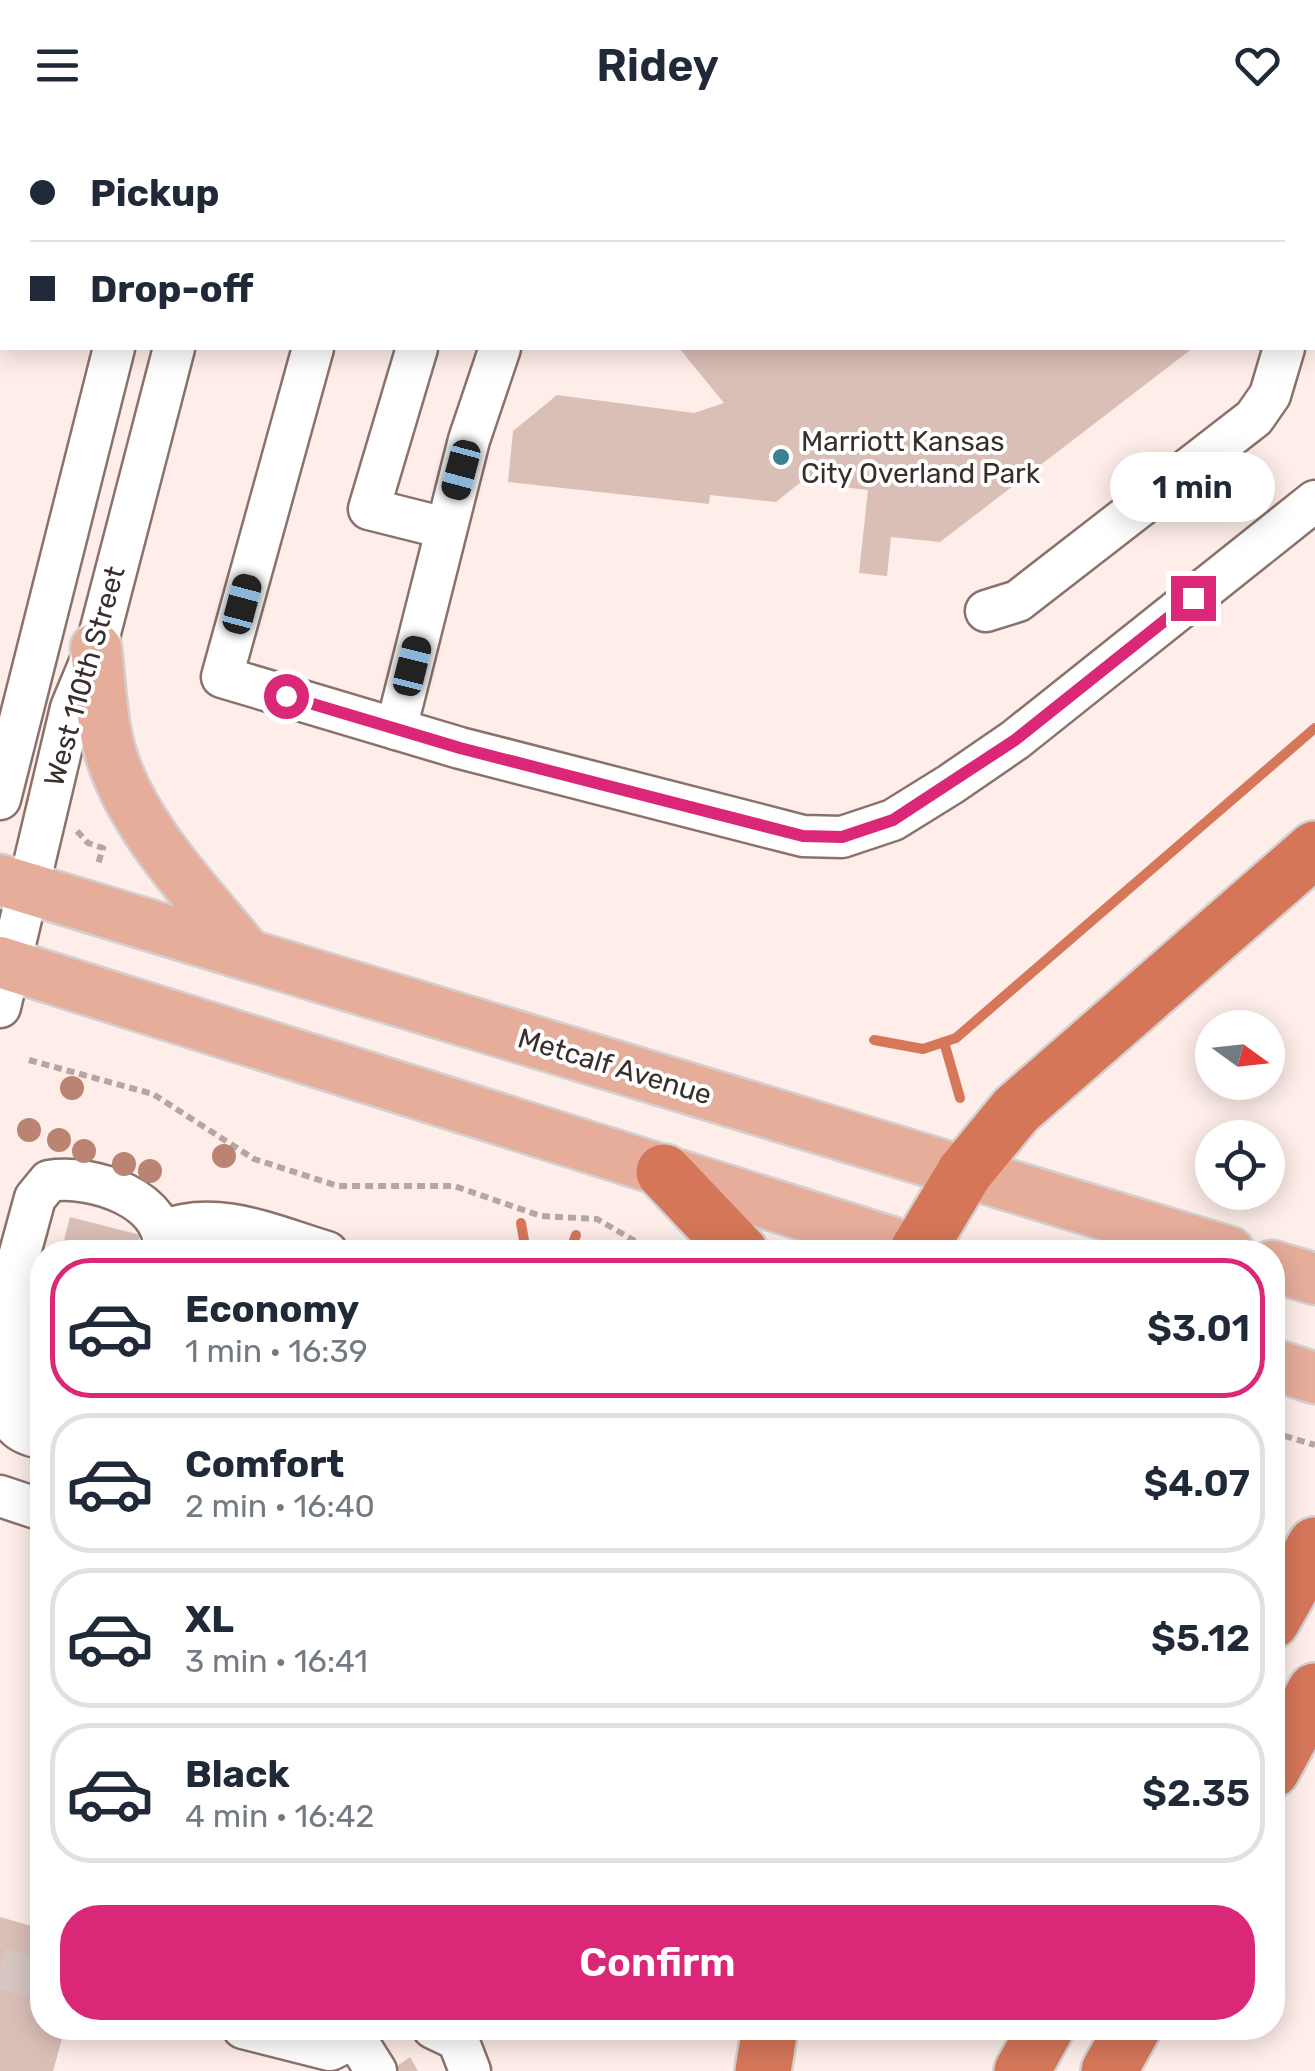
<!DOCTYPE html>
<html lang="en">
<head>
<meta charset="utf-8">
<style>
	body { margin:0; font-family:Rubik,sans-serif; background:#f2f2f3; color:#1f2937; height:100vh; display:flex; flex-direction:column; font-size:38px; white-space:nowrap }
	* { box-sizing:border-box; margin:0 }
	p { font-size:32px; color:#747a83 }
	.icon { flex:none; width:55px; height:55px; fill:none; stroke:currentColor; stroke-width:2; stroke-linecap:round; stroke-linejoin:round }
	.map { position:relative; flex:1; overflow:hidden }
	.sheet { position:absolute; left:30px; top:1110px; width:1255px; height:800px; display:flex; flex-direction:column; background:#fff; border-radius:40px; box-shadow:0 5px 25px #0003 }
	.sheet>* { flex:none }
	.top-card { position:absolute; left:0px; top:0px; width:1315px; height:220px; box-shadow:0 5px 25px #0003; display:grid; align-content:center; height:220px; padding:0 30px; background:#fff }
	.needle { width:65px; rotate:105deg }
	.buttons { position:absolute; left:1195px; top:880px; display:grid; gap:20px }
	.buttons a { display:grid; place-items:center; width:90px; height:90px; border-radius:50%; background:#fff; box-shadow:0 5px 25px #0003; font-size:50px }
	.end { position:absolute; width:45px; height:45px; margin:-22px; border:12px solid #db2777; background:#fff; box-shadow:0 0 0 5px #fff }
	.from { border-radius:50% }
	.bubble { position:absolute; height:70px; border-radius:35px; background:#fff; box-shadow:0 5px 25px #0003; font-size:32px; font-weight:600; line-height:70px; text-align:center }
	.car { position:absolute; width:30px; height:60px; margin:-30px -15px; border-radius:12px; box-shadow:0 0 8px 2px #0007; background:linear-gradient(#222 24%,#8ab4d8 0 40%,#222 0 76%,#8ab4d8 0 86%,#222 0) }
	.top-card b { display:flex; align-items:center; gap:35px; height:95px; font-size:38px }
	.top-card b+b { border-top:2px solid #e0e1e3 }
	.top-card i { width:25px; height:25px; background:#1f2937 }
	ul { padding:18px 0 0; list-style:none }
	li { display:flex; align-items:center; gap:30px; height:140px; margin:0 20px 15px; padding:0 10px; border:5px solid #e0e1e3; border-radius:40px }
	li div { flex:1 }
	li b { display:block; font-size:38px }
	li em { font-style:normal; font-weight:600 }
	li.active { border-color:#db2777 }
	li>.icon { width:90px; height:90px; stroke-width:1.5 }
	.button { display:flex; gap:20px; margin-top:auto; padding:20px 30px }
	.button a { flex:1; height:115px; border-radius:40px; background:#db2777; color:#fff; font-size:40px; font-weight:600; line-height:115px; text-align:center }
	header { display:flex; justify-content:space-between; align-items:center; height:130px; padding:0 30px; background:#fff; font-size:45px; font-weight:600 }
	.map>svg:first-child { display:block }
	.lines { fill:none; stroke-linecap:round; stroke-linejoin:round }
	.stream { stroke:#d67759; stroke-width:10 }
	.building { fill:#dabfb7 }
	.minor-tunnel { stroke:#d7c7c2; stroke-width:40; stroke-dasharray:40 20; stroke-linecap:butt }
	.minor-casing { stroke:#8a726a; stroke-width:45 }
	.major-casing { stroke:#d3d1d0; stroke-width:55 }
	.highway-casing { stroke:#d3d1d0; stroke-width:60 }
	.path { stroke:#b5a6a2; stroke-width:6; stroke-dasharray:8 5; stroke-linecap:butt }
	.minor { stroke:#fff; stroke-width:40 }
	.major { stroke:#e6ad9b; stroke-width:50 }
	.highway { stroke:#d57659; stroke-width:55 }
	.tree { fill:#bb8472 }
	.route { stroke:#db2777; stroke-width:12 }
	.poi-dot { fill:#3e8091; stroke:#fff; stroke-width:4 }
	.labels { text-anchor:middle; stroke-width:8; stroke-linejoin:round; paint-order:stroke }
	.poi-label { font-size:28px; fill:#392e2b; stroke:#fff; text-anchor:start }
	.street-label { font-size:28px; fill:#392e2b; stroke:#fff }
</style>
</head>
<body>
<header><svg class="icon" aria-label="menu" viewBox="0 0 24 24"><path d="M4 6h16M4 12h16M4 18h16"/></svg>Ridey<svg class="icon" aria-label="heart" viewBox="0 0 24 24"><path d="M12 20l-8-8c-3-5 5-10 8-4 3-6 11-1 8 4z"/></svg></header>
<div class="map">
<svg width="1315" height="1941" viewBox="0 0 1315 1941">
	<rect width="100%" height="100%" fill="#feede8"/>
	<g class="lines">
		<g class="stream">
			<polyline points="874,910 923,919 956,908 1315,598"/>
			<polyline points="944,912 960,968"/>
			<polyline points="521,1093 526,1122"/>
			<polyline points="570,1122 576,1105"/>
		</g>
	</g>
	<g class="building">
		<polygon points="679,218 1193,218 940,412 891,407 887,446 859,443 868,360 801,352 776,372 710,365 709,374 508,352 513,301 557,265 694,283 724,273"/>
		<polygon points="70,1087 140,1105 136,1122 61,1122"/>
		<polygon points="0,1787 42,1799 42,1898 65,1898 53,1941 0,1941"/>
		<polygon points="410,1927 418,1941 390,1941"/>
	</g>
	<g class="lines">
		<polyline class="minor-tunnel" points="0,1838 42,1850"/>
		<defs>
			<g id="minor">
				<polyline points="196,2 197,0"/>
				<polyline points="252,2 253,0"/>
				<polyline points="537,2 538,0"/>
				<polyline points="1312,83 1315,77"/>
				<polyline points="313,218 222,547 460,618 803,706 842,707 893,690 951,654 1015,610 1315,371"/>
				<polyline points="417,218 369,379 445,398"/>
				<polyline points="986,481 1018,471 1254,288 1270,265 1284,218"/>
				<polyline points="396,599 469,310 500,218"/>
				<polyline points="0,669 114,218"/>
				<polyline points="0,877 71,578 96,518 174,218"/>
				<path d="M162 1101C218 1079 273 1106 327 1122"/>
				<polyline points="31,1167 11,1244 18,1257 42,1268"/>
				<path d="M0 1196 35 1068 49 1051C92 1044 169 1069 164 1122"/>
				<path d="M11 1244C3 1276 4 1302 42 1308"/>
				<polyline points="0,1366 42,1380"/>
				<polyline points="243,1898 330,1920 350,1910 362,1898"/>
				<polyline points="433,1898 458,1910 470,1941"/>
				<polyline points="354,1906 376,1941"/>
			</g>
			<g id="major">
				<path d="M96 518C100 553 101 591 111 625 134 699 197 763 245 822"/>
				<polyline points="0,750 1229,1122"/>
				<polyline points="0,832 922,1122"/>
				<polyline points="1272,1136 1315,1149"/>
				<polyline points="1272,1234 1315,1248"/>
			</g>
			<g id="highway">
				<polyline points="664,1042 740,1122"/>
				<polyline points="917,1122 965,1042 1016,980 1315,719"/>
				<polyline points="1272,1491 1315,1415"/>
				<polyline points="1272,1640 1315,1561"/>
				<polyline points="763,1941 770,1898"/>
				<polyline points="1022,1941 1046,1898"/>
				<polyline points="1109,1941 1133,1898"/>
			</g>
		</defs>
		<use href="#minor" class="minor-casing"/>
		<use href="#major" class="major-casing"/>
		<use href="#highway" class="highway-casing"/>
		<g class="path">
			<polyline points="77,701 88,713 103,718 98,734"/>
			<polyline points="29,930 153,964 254,1029 338,1056 454,1056 541,1086 597,1089 654,1122"/>
			<polyline points="1272,1302 1315,1315"/>
		</g>
		<use href="#minor" class="minor"/>
		<use href="#major" class="major"/>
		<use href="#highway" class="highway"/>
	</g>
	<g class="tree">
		<circle cx="72" cy="958" r="12"/>
		<circle cx="29" cy="1000" r="12"/>
		<circle cx="59" cy="1010" r="12"/>
		<circle cx="84" cy="1021" r="12"/>
		<circle cx="224" cy="1026" r="12"/>
		<circle cx="124" cy="1034" r="12"/>
		<circle cx="150" cy="1041" r="12"/>
	</g>
	<g class="lines">
		<polyline class="route" points="286,566 460,618 803,706 842,707 893,690 1015,610 1193,468"/>
	</g>
	<circle class="poi-dot" cx="781" cy="327" r="10"/>
	<g class="labels">
		<g class="poi-label">
			<text x="801" y="321">Marriott Kansas<tspan x="801" dy="32">City Overland Park</tspan></text>
		</g>
		<g class="street-label">
			<text transform="translate(84 546) rotate(-74)" y="10">West 110th Street</text>
			<text transform="translate(615 936) rotate(17)" y="10">Metcalf Avenue</text>
		</g>
	</g>
</svg>
<div class="buttons">
<a><svg class="needle" viewBox="-14 -14 28 28"><path d="M0-13l5 13h-10z" fill="#e53935"/><path d="M0 13l5-13h-10z" fill="#747a83"/></svg></a>
<a><svg class="icon" aria-label="locate" viewBox="0 0 24 24"><circle cx="12" cy="12" r="6"/><path d="M12 2v4M12 18v4M2 12h4M18 12h4"/></svg></a>
</div>
<i class="end from" style="left:286px;top:566px"></i>
<i class="end" style="left:1193px;top:468px"></i>
<div class="bubble" style="left:1110px;top:322px;width:165px">1 min</div>
<i class="car" style="left:461px;top:340px;rotate:195deg"></i>
<i class="car" style="left:242px;top:474px;rotate:15deg"></i>
<i class="car" style="left:412px;top:536px;rotate:14deg"></i>
<div class="top-card">
<b><i class="from"></i>Pickup</b>
<b><i></i>Drop-off</b>
</div>
<section class="sheet">
<ul>
<li class="active"><svg class="icon" aria-label="car" viewBox="0 0 24 24"><path d="M5 17H2v-5l4-1 3-4h7l3 4 3 1v5h-3M9 17h6M6 11h13"/><circle cx="7" cy="17" r="2"/><circle cx="17" cy="17" r="2"/></svg><div><b>Economy</b><p>1 min · 16:39</p></div><em>$3.01</em></li>
<li><svg class="icon" aria-label="car" viewBox="0 0 24 24"><path d="M5 17H2v-5l4-1 3-4h7l3 4 3 1v5h-3M9 17h6M6 11h13"/><circle cx="7" cy="17" r="2"/><circle cx="17" cy="17" r="2"/></svg><div><b>Comfort</b><p>2 min · 16:40</p></div><em>$4.07</em></li>
<li><svg class="icon" aria-label="car" viewBox="0 0 24 24"><path d="M5 17H2v-5l4-1 3-4h7l3 4 3 1v5h-3M9 17h6M6 11h13"/><circle cx="7" cy="17" r="2"/><circle cx="17" cy="17" r="2"/></svg><div><b>XL</b><p>3 min · 16:41</p></div><em>$5.12</em></li>
<li><svg class="icon" aria-label="car" viewBox="0 0 24 24"><path d="M5 17H2v-5l4-1 3-4h7l3 4 3 1v5h-3M9 17h6M6 11h13"/><circle cx="7" cy="17" r="2"/><circle cx="17" cy="17" r="2"/></svg><div><b>Black</b><p>4 min · 16:42</p></div><em>$2.35</em></li>
</ul>
<div class="button"><a>Confirm</a></div>
</section>
</div>
</body>
</html>
